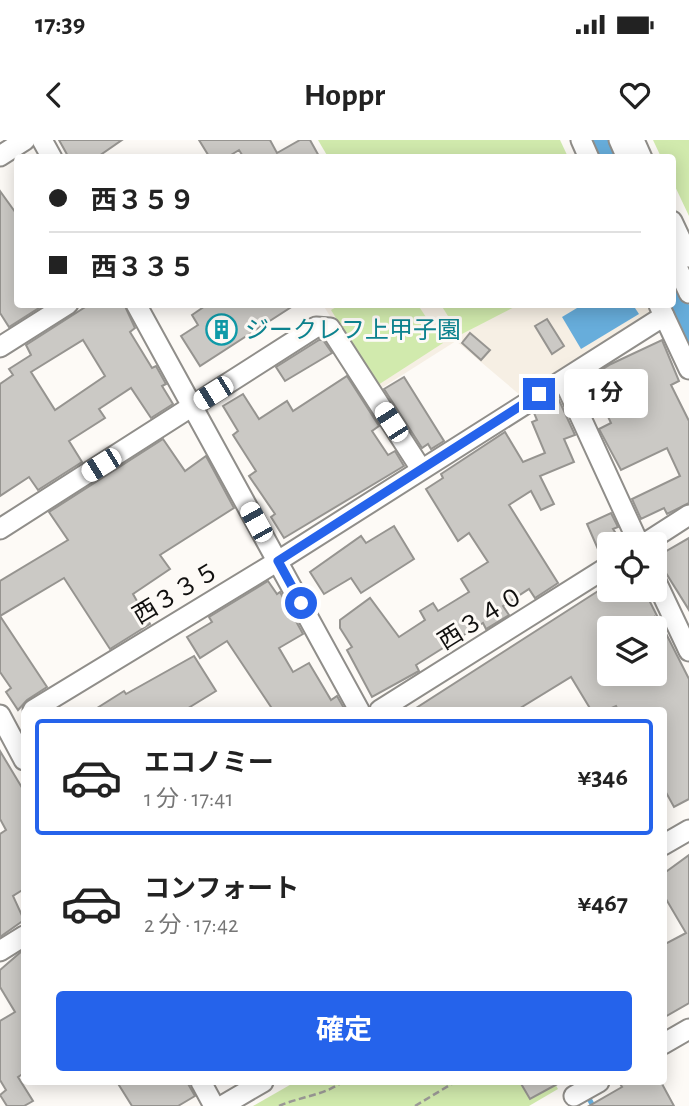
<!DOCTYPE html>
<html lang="ja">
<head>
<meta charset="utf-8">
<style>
	body { margin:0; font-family:"Alegreya Sans","Noto Sans JP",sans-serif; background:#f2f2f2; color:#222; height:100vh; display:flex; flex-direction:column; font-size:26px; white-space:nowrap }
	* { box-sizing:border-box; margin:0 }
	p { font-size:23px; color:#767676 }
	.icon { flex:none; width:38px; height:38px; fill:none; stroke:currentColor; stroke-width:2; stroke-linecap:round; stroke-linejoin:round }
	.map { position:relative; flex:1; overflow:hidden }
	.panel { position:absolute; left:21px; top:567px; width:646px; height:378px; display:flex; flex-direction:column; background:#fff; border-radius:7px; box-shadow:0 4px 18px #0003 }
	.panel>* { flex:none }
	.banner { position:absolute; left:14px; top:14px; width:662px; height:154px; border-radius:7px; box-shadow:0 4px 18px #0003; display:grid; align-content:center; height:154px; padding:0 35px; background:#fff }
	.controls { position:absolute; left:597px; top:392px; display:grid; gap:14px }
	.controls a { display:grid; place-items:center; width:70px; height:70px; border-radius:7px; background:#fff; box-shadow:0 4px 18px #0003; font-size:35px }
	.end { position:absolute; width:32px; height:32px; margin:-16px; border:9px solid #2563eb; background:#fff; box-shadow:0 0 0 4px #fff }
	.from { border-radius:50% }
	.bubble { position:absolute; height:49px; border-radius:7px; background:#fff; box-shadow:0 4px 18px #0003; font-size:23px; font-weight:700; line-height:49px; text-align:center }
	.car { position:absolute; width:21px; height:42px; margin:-21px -10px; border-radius:9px; box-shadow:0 0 5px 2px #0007; background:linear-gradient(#fff 24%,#345 0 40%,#fff 0 76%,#345 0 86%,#fff 0) }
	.banner b { display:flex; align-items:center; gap:24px; height:66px; font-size:26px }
	.banner b+b { border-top:2px solid #e0e0e0 }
	.banner i { width:18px; height:18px; background:#222 }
	ul { padding:12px 0 0; list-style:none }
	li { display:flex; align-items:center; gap:21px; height:116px; margin:0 14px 10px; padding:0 21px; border:4px solid transparent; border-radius:7px }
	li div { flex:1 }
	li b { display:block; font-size:26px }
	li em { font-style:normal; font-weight:700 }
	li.active { border-color:#2563eb }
	li>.icon { width:63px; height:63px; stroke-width:1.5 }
	.cta { display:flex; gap:14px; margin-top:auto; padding:14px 35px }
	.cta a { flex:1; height:80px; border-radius:7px; background:#2563eb; color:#fff; font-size:28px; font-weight:700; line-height:80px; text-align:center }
	.status { display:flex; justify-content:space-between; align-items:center; height:49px; padding:0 35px; background:#fff; direction:ltr }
	.status svg { height:19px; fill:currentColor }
	header { display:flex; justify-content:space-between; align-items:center; height:91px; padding:0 35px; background:#fff; font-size:32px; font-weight:700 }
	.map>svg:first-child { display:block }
	.built { fill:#f6efe4 }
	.green { fill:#d1eaad }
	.water { fill:#67addb }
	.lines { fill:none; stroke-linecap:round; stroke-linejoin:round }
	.stream { stroke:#67addb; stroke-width:5 }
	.river { stroke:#67addb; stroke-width:30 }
	.building { fill:#cbc9c5; stroke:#969490; stroke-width:2; fill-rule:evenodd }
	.minor-casing { stroke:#908e8a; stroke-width:23 }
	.path { stroke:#9c9a97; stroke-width:2.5; stroke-dasharray:7 3.5; stroke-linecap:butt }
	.minor { stroke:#fff; stroke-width:19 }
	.route { stroke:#2563eb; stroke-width:9 }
	.labels { text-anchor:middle; stroke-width:6; stroke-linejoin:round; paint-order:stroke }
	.culture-label { font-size:24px; fill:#0d838f; stroke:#fdfaf6; text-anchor:start }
	.street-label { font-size:24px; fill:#11100f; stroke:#fdfaf6 }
</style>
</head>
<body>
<div class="status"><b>17:39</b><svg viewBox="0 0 49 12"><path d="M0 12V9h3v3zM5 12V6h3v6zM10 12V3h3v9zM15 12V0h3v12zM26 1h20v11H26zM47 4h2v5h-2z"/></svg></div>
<header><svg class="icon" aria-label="back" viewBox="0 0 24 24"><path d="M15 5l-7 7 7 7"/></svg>Hoppr<svg class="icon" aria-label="heart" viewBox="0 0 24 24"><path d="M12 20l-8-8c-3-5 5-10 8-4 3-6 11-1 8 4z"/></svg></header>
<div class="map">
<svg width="689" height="966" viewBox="0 0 689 966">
	<rect width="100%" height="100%" fill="#fdfaf6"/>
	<polygon class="built" points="653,164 650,173 520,255 456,201 377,251 323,165"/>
	<g class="green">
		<polygon points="318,0 560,0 568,17 328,17"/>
		<polygon points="653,0 689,0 689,76 672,40 672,18 661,17"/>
		<polygon points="340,165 418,165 443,203 378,245 331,170"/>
		<polygon points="441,165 518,165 460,195"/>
		<polygon points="295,942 554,942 558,949 529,966 253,966"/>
	</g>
	<polygon class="water" points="582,165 633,165 639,174 581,209 562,177"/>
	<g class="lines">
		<polyline class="stream" points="580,942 593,966"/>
		<g class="river">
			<polyline points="594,0 603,18"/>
			<polyline points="672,164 689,201"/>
		</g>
	</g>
	<g class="building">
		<polygon points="59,0 122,0 96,18 69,18"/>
		<polygon points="199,0 270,0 277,13 300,0 310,0 320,18 244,18 239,10 226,18 210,18"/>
		<polygon points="0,51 18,76 18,164 42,166 9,187 0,173"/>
		<path d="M90 164H124L135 188 130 192 152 228 156 226 166 244 162 246 173 264 151 278 131 248 99 269 105 278 69 301 82 322 38 350 29 337 0 356V244L13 235 9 229 31 215 26 205ZM83 200 105 236 55 270 31 232Z"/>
		<polygon points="208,164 296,164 200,226 181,196 198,185 192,175"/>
		<polygon points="547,179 564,206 552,214 535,186"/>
		<polygon points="470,193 490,210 481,220 462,203"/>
		<polygon points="319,200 323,200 332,213 285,241 276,227"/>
		<polygon points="662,200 679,241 671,245 689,281 689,363 667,374 664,368 641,379 632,359 680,336 667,308 621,330 599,289 611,283 597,253 586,259 579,244 611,224"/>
		<polygon points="347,236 379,286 372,291 388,315 395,311 404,326 284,398 271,377 275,374 249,336 256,331 233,295 238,291 223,266 243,254 259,279 287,261 293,271"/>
		<polygon points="404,237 444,301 431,309 428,304 422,308 384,249"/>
		<polygon points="558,258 575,295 564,299 574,322 540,336 554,364 541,370 531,351 509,365 558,443 535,458 529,449 503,466 509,475 486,489 483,483 416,525 419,531 372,557 347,510 352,507 340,488 340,480 370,458 399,497 425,480 420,471 433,463 438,471 469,452 461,439 488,422 469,393 458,401 426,349 443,338 441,334 505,292 523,322 545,313 532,282 537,280 534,273"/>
		<polygon points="163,299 185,331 206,316 234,368 160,415 170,429 133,454 150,484 110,509 64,438 0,476 0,441 68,400 49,372"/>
		<polygon points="611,373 618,387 613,389 623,404 609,404 609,414 601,416 587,384"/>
		<polygon points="394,386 414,419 361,453 351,438 324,454 310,432 361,396 366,403"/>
		<polygon points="689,398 689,470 656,417"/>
		<polygon points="268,441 277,454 280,452 303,494 279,508 293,532 309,523 331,560 337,556 345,570 273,570 227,501 200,518 187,497 212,482 209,477"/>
		<path d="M609 444V450H644L689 539V659L674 667 663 647V570H618L616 566 607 570H591L571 537 517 570H413ZM654 477V534H609V488H627L636 483 638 486Z"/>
		<polygon points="0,476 47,547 27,560 18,570 6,552 11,548 0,532"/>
		<polygon points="194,516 216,551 185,570 94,570 124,551 126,554"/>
		<polygon points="0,611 24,651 24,749 13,756 24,780 0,797 0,694 6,690 0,679"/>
		<polygon points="689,715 689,863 663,878 663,805 686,793 663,754 663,734"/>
		<polygon points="22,811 24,933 18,937 33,961 24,966 7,966 0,955 6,950 0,940 0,881 15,872 0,847 0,830"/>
		<polygon points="117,942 187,942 195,956 178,966 132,966"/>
		<polygon points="520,942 561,942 530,959"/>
		<polygon points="619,942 661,942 674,966 589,966 622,947"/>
	</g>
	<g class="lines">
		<defs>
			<g id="minor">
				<polyline points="42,0 52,18"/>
				<polyline points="581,0 589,18"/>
				<polyline points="619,0 627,18"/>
				<polyline points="634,0 642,18"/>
				<polyline points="0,16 25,0"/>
				<polyline points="672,81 689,117"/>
				<polyline points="672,116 689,153"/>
				<polyline points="136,164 359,570"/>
				<polyline points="659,165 689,229"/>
				<polyline points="0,207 68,164"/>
				<polyline points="564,241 639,404"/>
				<polyline points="0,389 316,187 330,188 421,329"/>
				<polyline points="644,404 689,375"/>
				<polyline points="654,437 689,511"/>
				<polyline points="33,570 278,421 664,176"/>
				<polyline points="380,570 609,426"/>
				<polyline points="0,575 24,620"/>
				<polyline points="663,705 689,690"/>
				<polyline points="0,811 24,796"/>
				<polyline points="663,904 689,889"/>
				<polyline points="201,942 214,966"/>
				<polyline points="574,956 599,942"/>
				<polyline points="222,966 263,942"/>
			</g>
		</defs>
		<use href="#minor" class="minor-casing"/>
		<g class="path">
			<path d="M279 966C299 957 325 955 342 942"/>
			<polyline points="415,966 455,942"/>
		</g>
		<use href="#minor" class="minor"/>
	</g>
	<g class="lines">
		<polyline class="route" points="301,463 278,421 539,254"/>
	</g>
	<defs>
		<symbol id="building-ring" viewBox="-11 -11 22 22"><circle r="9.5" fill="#fdfaf6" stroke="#0f9aa8" stroke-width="1.5"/><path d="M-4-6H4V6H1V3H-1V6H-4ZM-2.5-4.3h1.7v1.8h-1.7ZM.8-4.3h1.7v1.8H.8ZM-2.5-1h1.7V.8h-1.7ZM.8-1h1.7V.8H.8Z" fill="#0f9aa8"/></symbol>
	</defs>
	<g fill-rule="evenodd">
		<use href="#building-ring" x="204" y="172" width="35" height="35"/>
	</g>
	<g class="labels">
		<g class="culture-label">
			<text x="245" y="198">ジークレフ上甲子園</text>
		</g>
		<g class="street-label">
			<text transform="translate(176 453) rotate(-31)" y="8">西３３５</text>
			<text transform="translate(481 478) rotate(-32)" y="8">西３４０</text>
		</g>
	</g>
</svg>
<div class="controls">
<a><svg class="icon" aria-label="locate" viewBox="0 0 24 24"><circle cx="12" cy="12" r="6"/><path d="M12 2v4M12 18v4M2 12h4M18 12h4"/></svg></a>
<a><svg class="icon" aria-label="layers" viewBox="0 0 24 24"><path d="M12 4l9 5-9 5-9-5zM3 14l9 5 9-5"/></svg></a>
</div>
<i class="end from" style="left:301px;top:463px"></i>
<i class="end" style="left:539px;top:254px"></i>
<div class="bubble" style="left:564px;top:229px;width:84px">1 分</div>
<i class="car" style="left:213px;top:253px;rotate:238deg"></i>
<i class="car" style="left:391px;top:282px;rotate:327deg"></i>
<i class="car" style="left:101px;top:325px;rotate:238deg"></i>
<i class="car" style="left:256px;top:382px;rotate:331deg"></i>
<div class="banner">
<b><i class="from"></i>西３５９</b>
<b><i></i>西３３５</b>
</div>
<section class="panel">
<ul>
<li class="active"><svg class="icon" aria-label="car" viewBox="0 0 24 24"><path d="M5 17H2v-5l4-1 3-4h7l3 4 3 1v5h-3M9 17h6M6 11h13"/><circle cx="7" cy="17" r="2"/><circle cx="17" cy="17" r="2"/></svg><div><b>エコノミー</b><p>1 分 · 17:41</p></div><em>¥346</em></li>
<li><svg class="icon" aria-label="car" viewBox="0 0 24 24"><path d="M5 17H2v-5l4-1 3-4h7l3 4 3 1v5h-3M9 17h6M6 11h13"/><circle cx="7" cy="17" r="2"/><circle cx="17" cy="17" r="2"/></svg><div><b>コンフォート</b><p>2 分 · 17:42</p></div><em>¥467</em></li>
</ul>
<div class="cta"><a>確定</a></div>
</section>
</div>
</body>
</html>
